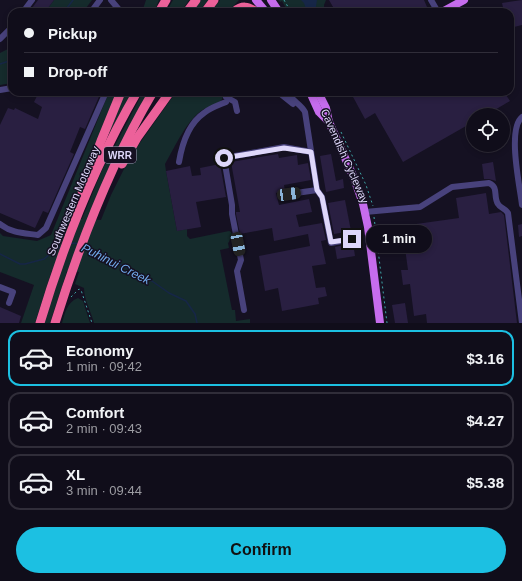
<!DOCTYPE html>
<html lang="en">
<head>
<meta charset="utf-8">
<style>
	body { margin:0; font-family:Helvetica,sans-serif; background:#191623; color:#f1f3f6; height:100vh; display:flex; flex-direction:column; font-size:15px; white-space:nowrap }
	* { box-sizing:border-box; margin:0 }
	p { font-size:13px; color:#9c9ca2 }
	.icon { flex:none; width:22px; height:22px; fill:none; stroke:currentColor; stroke-width:2; stroke-linecap:round; stroke-linejoin:round }
	.map { position:relative; height:323px; overflow:hidden }
	.drawer { display:flex; flex-direction:column; background:#100d1a; flex:1 }
	.drawer>* { flex:none }
	.guide { position:absolute; left:8px; top:8px; width:506px; height:88px; border-radius:12px; box-shadow:0 2px 6px #0003,0 0 0 1px #302d39; display:grid; align-content:center; height:88px; padding:0 16px; background:#100d1a }
	.controls { position:absolute; left:466px; top:108px; display:grid; gap:8px }
	.controls a { display:grid; place-items:center; width:44px; height:44px; border-radius:50%; background:#100d1a; box-shadow:0 2px 6px #0003,0 0 0 1px #302d39; font-size:20px }
	.end { position:absolute; width:18px; height:18px; margin:-9px; border:5px solid #ded7fa; background:#111; box-shadow:0 0 0 2px #111 }
	.from { border-radius:50% }
	.bubble { position:absolute; height:28px; border-radius:14px; background:#100d1a; box-shadow:0 2px 6px #0003,0 0 0 1px #302d39; font-size:13px; font-weight:700; line-height:28px; text-align:center }
	.car { position:absolute; width:12px; height:24px; margin:-12px -6px; border-radius:5px; box-shadow:0 0 3px 1px #0007; background:linear-gradient(#222 24%,#8ab4d8 0 40%,#222 0 76%,#8ab4d8 0 86%,#222 0) }
	.guide b { display:flex; align-items:center; gap:14px; height:38px; font-size:15px }
	.guide b+b { border-top:1px solid #302d39 }
	.guide i { width:10px; height:10px; background:#f1f3f6 }
	ul { padding:7px 0 0; list-style:none }
	li { display:flex; align-items:center; gap:12px; height:56px; margin:0 8px 6px; padding:0 8px; border:2px solid #302d39; border-radius:12px }
	li div { flex:1 }
	li b { display:block; font-size:15px }
	li em { font-style:normal; font-weight:700 }
	li.active { border-color:#1cc0e2 }
	li>.icon { width:36px; height:36px; stroke-width:1.5 }
	.primary-button { display:flex; gap:8px; margin-top:auto; padding:8px 16px }
	.primary-button a { flex:1; height:46px; border-radius:24px; background:#1cc0e2; color:#111; font-size:16px; font-weight:700; line-height:46px; text-align:center }
	.map>svg:first-child { display:block }
	.green { fill:#152b2c }
	.water { fill:#162647 }
	.lines { fill:none; stroke-linecap:round; stroke-linejoin:round }
	.stream { stroke:#162647; stroke-width:1.5 }
	.building { fill:#291f41 }
	.path { stroke:#3ea7a8; stroke-width:1; stroke-dasharray:2 3; stroke-linecap:butt }
	.minor { stroke:#48427c; stroke-width:6 }
	.major { stroke:#c66ced; stroke-width:8 }
	.highway { stroke:#ec619a; stroke-width:9 }
	.route { stroke:#ded7fa; stroke-width:5 }
	.labels { text-anchor:middle; stroke-width:3; stroke-linejoin:round; paint-order:stroke }
	.shield { fill:#151122; stroke:#a29cb9; stroke-width:1 }
	.shield-label { font-size:10px; font-weight:bold; fill:#ded7fa }
	.street-label { font-size:11px; fill:#ded7fa; stroke:#151122 }
	.water-label { font-size:12px; font-style:italic; fill:#72acee; stroke:#151122 }
</style>
</head>
<body>
<div class="map">
<svg width="522" height="323" viewBox="0 0 522 323">
	<rect width="100%" height="100%" fill="#151122"/>
	<g class="green">
		<polygon points="54,0 92,0 83,12 45,12"/>
		<polygon points="146,0 159,0 154,12 142,12"/>
		<polygon points="173,0 189,0 181,12 166,12"/>
		<polygon points="201,0 208,0 199,12 192,12"/>
		<polygon points="220,0 239,0 228,12 211,12"/>
		<polygon points="278,0 326,0 324,5 324,12 288,12 282,1 280,2"/>
		<polygon points="12,47 12,83 0,85 0,53"/>
		<path d="M109 92H117L94 150 69 218 82 219 102 170 143 92H149L88 219 101 220 111 195 130 157 176 92H209L220 94 223 97 221 101C216 104 210 106 204 109 187 119 175 147 165 164L166 171 177 231 187 229V236L190 239 229 231 231 232 232 234 229 242 228 243 229 248 220 250 232 310H235L236 321 250 319V323H94C91 311 84 300 84 288L75 284 79 272 67 271 50 323H44L61 271 52 270 35 323H21L34 285 0 272V233L3 236 37 241 51 235Z"/>
		<polygon points="124,92 132,92 110,132 107,131"/>
		<path d="M78 298 83 301 90 323H62C65 313 67 302 78 298Z"/>
	</g>
	<polygon class="water" points="301,0 317,0 315,12 307,12 304,3"/>
	<g class="lines">
		<g class="stream">
			<polyline points="64,12 73,0"/>
			<polyline points="0,64 12,60"/>
			<polyline points="70,244 74,243 78,244"/>
			<polyline points="85,246 152,281 169,293 186,301 195,314 197,323"/>
			<polyline points="0,254 20,264 25,264 44,259 57,248 62,247"/>
		</g>
	</g>
	<g class="building">
		<polygon points="38,0 54,0 45,12 29,12"/>
		<polygon points="329,0 424,0 427,7 418,12 349,12 346,7 336,12"/>
		<polygon points="522,0 522,25 510,28 510,12 504,12 502,3"/>
		<polygon points="39,92 101,92 85,129 80,127 70,152 74,154 48,213 43,211 35,228 0,213 0,125 8,108 14,110 15,108 38,119 42,107 34,102"/>
		<polygon points="357,92 504,92 510,101 486,115 473,115 473,122 403,162 375,113 365,119 352,95"/>
		<polygon points="278,154 279,158 297,155 298,165 308,163 311,180 284,185 285,191 276,193 279,205 309,199 312,212 296,215 299,227 322,223 326,240 321,241 326,264 312,266 316,288 325,287 327,296 318,298 319,304 282,311 278,288 265,291 259,256 310,246 308,234 274,241 272,228 240,234 236,214 236,212 240,212 231,162"/>
		<polygon points="331,154 336,181 343,179 344,188 326,192 320,156"/>
		<polygon points="493,162 496,181 489,179 484,179 482,164"/>
		<polygon points="220,164 226,197 196,202 201,227 177,231 166,171 190,166 192,176 201,175 200,168"/>
		<polygon points="486,193 489,214 501,212 504,215 517,323 427,323 426,314 414,316 410,284 403,285 401,270 408,270 402,226 459,218 456,198"/>
		<polygon points="345,200 351,231 334,234 328,203"/>
		<polygon points="522,224 522,236 519,237 518,225"/>
		<polygon points="353,243 355,256 337,259 335,247"/>
		<polygon points="405,303 408,323 395,323 392,305"/>
		<polygon points="0,307 21,316 19,323 0,323"/>
	</g>
	<g class="lines">
		<g class="path">
			<polyline points="284,0 291,12"/>
			<polyline points="341,132 366,185 373,206"/>
			<polyline points="374,217 387,323"/>
			<polyline points="71,297 79,289 81,290 92,323"/>
		</g>
		<g class="minor">
			<polyline points="111,0 121,12"/>
			<polyline points="431,0 438,12"/>
			<polyline points="23,12 32,0"/>
			<polyline points="91,12 100,0"/>
			<polyline points="0,39 12,27"/>
			<polyline points="0,90 12,88"/>
			<polyline points="278,92 293,104"/>
			<path d="M287 92C292 101 301 104 305 112L317 190 322 197 331 243 352 239"/>
			<polyline points="226,97 235,102 237,111"/>
			<path d="M522 117C507 129 520 187 522 205"/>
			<path d="M179 162C182 144 188 124 204 113 210 108 219 105 226 102"/>
			<polyline points="289,194 317,190"/>
			<path d="M365 212 420 207 452 187 489 183C499 187 493 197 498 204 500 208 505 208 508 213L522 323"/>
			<path d="M0 224C11 233 24 233 38 235L46 228 106 92"/>
			<polyline points="0,287 13,292 9,303"/>
			<polyline points="244,310 237,271 241,260 232,214 232,205 224,158 284,147 311,152"/>
		</g>
		<g class="major">
			<polyline points="256,0 266,12"/>
			<polyline points="271,0 279,12"/>
			<polyline points="442,12 464,0"/>
			<polyline points="310,92 319,112 328,121"/>
			<polyline points="318,92 326,108 329,122 354,178 363,204 368,227 380,323"/>
		</g>
		<g class="highway">
			<polyline points="159,12 166,0"/>
			<polyline points="187,12 196,0"/>
			<polyline points="205,12 214,0"/>
			<path d="M234 12C242 5 248 6 256 12"/>
			<polyline points="122,164 137,138 170,92"/>
			<polyline points="82,191 101,141 121,92"/>
			<path d="M40 323C64 243 95 164 137 92"/>
			<path d="M55 323C79 246 112 161 153 92"/>
		</g>
	</g>
	<g class="lines">
		<polyline class="route" points="224,158 284,148 311,152 317,190 322,197 331,242 352,239"/>
	</g>
	<g class="labels">
		<rect class="shield" x="104" y="147" width="32" height="16" rx="3"/>
		<g class="shield-label">
			<text x="120" y="159">WRR</text>
		</g>
		<g class="street-label">
			<text transform="translate(345 156) rotate(66)" y="4">Cavendish Cycleway</text>
			<text transform="translate(73 201) rotate(-67)" y="4">Southwestern Motorway</text>
		</g>
		<g class="water-label">
			<text transform="translate(116 264) rotate(27)" y="4">Puhinui Creek</text>
		</g>
	</g>
</svg>
<div class="controls">
<a><svg class="icon" aria-label="locate" viewBox="0 0 24 24"><circle cx="12" cy="12" r="6"/><path d="M12 2v4M12 18v4M2 12h4M18 12h4"/></svg></a>
</div>
<i class="end from" style="left:224px;top:158px"></i>
<i class="end" style="left:352px;top:239px"></i>
<div class="bubble" style="left:366px;top:225px;width:66px">1 min</div>
<i class="car" style="left:289px;top:194px;rotate:82deg"></i>
<i class="car" style="left:238px;top:244px;rotate:169deg"></i>
<div class="guide">
<b><i class="from"></i>Pickup</b>
<b><i></i>Drop-off</b>
</div>
</div>
<section class="drawer">
<ul>
<li class="active"><svg class="icon" aria-label="car" viewBox="0 0 24 24"><path d="M5 17H2v-5l4-1 3-4h7l3 4 3 1v5h-3M9 17h6M6 11h13"/><circle cx="7" cy="17" r="2"/><circle cx="17" cy="17" r="2"/></svg><div><b>Economy</b><p>1 min · 09:42</p></div><em>$3.16</em></li>
<li><svg class="icon" aria-label="car" viewBox="0 0 24 24"><path d="M5 17H2v-5l4-1 3-4h7l3 4 3 1v5h-3M9 17h6M6 11h13"/><circle cx="7" cy="17" r="2"/><circle cx="17" cy="17" r="2"/></svg><div><b>Comfort</b><p>2 min · 09:43</p></div><em>$4.27</em></li>
<li><svg class="icon" aria-label="car" viewBox="0 0 24 24"><path d="M5 17H2v-5l4-1 3-4h7l3 4 3 1v5h-3M9 17h6M6 11h13"/><circle cx="7" cy="17" r="2"/><circle cx="17" cy="17" r="2"/></svg><div><b>XL</b><p>3 min · 09:44</p></div><em>$5.38</em></li>
</ul>
<div class="primary-button"><a>Confirm</a></div>
</section>
</body>
</html>
